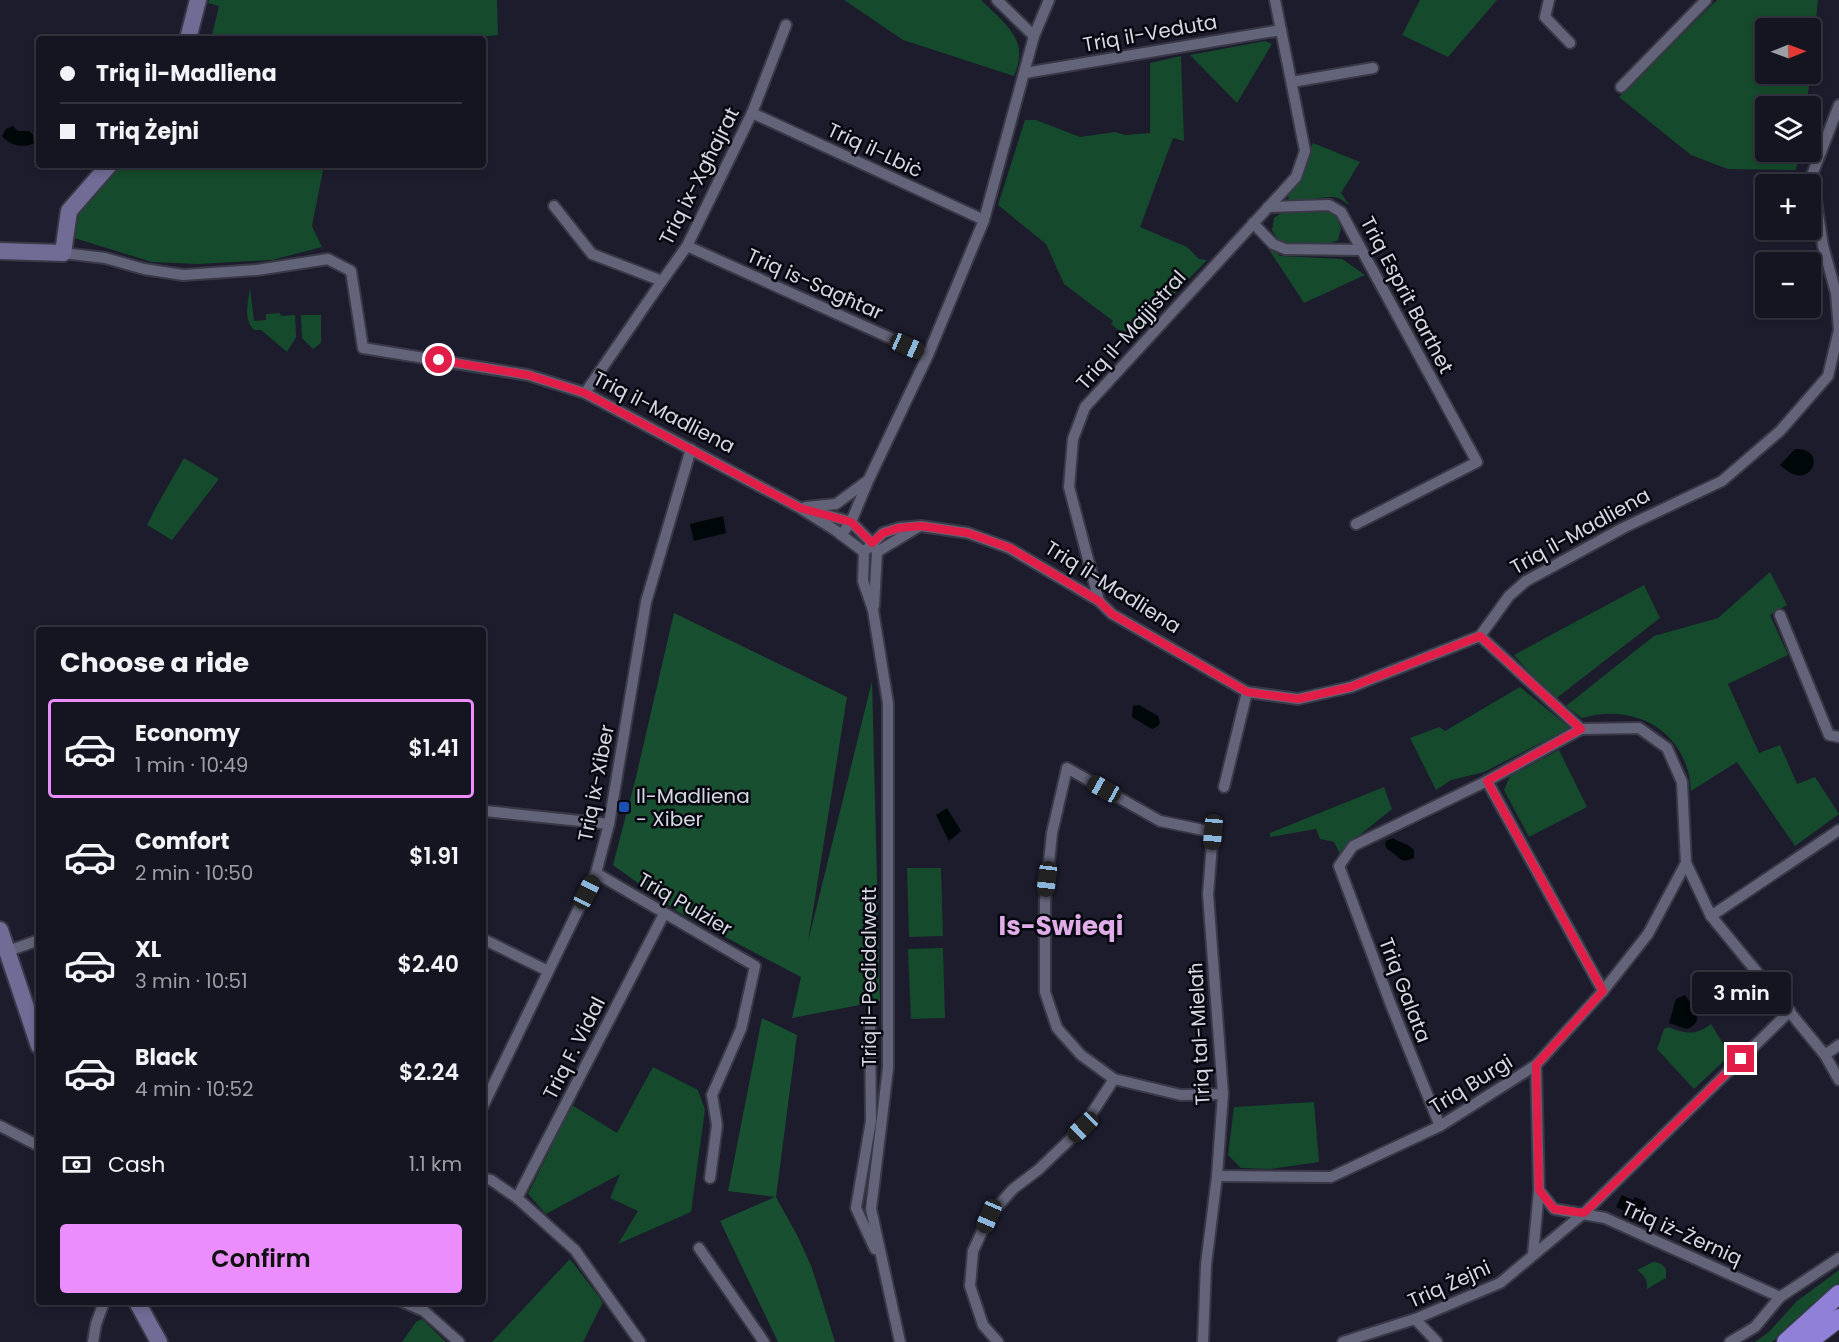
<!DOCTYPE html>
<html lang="en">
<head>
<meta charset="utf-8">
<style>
	body { margin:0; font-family:Poppins,sans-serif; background:#1e1e2a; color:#f1f3f6; height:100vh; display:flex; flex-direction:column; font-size:22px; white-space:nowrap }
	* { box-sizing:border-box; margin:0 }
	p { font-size:20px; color:#9d9fa5 }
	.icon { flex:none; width:33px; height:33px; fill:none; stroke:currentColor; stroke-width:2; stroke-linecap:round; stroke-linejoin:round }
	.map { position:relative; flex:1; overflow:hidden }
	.details { position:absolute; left:36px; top:627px; width:450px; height:678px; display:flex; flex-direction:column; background:#151522; border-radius:6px; box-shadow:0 3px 9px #0003,0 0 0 2px #343440 }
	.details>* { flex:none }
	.banner { position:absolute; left:36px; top:36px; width:450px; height:132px; border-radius:6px; box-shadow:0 3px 9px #0003,0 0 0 2px #343440; display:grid; align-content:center; height:132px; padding:0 24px; background:#151522 }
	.needle { width:39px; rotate:89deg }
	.fabs { position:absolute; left:1755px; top:18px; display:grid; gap:12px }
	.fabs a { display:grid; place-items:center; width:66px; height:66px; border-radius:6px; background:#151522; box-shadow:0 3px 9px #0003,0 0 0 2px #343440; font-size:30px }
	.end { position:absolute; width:27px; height:27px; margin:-14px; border:8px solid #e11d48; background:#fff; box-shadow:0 0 0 3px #fff }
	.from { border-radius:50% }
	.bubble { position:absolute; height:42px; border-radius:6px; background:#151522; box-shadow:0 3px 9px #0003,0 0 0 2px #343440; font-size:20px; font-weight:600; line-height:42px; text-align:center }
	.car { position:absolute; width:18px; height:36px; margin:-18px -9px; border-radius:8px; box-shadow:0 0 4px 2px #0007; background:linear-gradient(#222 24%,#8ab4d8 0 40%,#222 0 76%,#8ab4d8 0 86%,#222 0) }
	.banner b { display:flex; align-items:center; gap:21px; height:57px; font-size:22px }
	.banner b+b { border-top:2px solid #343440 }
	.banner i { width:15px; height:15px; background:#f1f3f6 }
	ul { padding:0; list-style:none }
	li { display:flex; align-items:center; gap:18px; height:99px; margin:0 12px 9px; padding:0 12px; border:3px solid transparent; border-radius:6px }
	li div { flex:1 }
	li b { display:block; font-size:22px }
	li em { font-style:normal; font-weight:600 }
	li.on { border-color:#eb8dfc }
	li>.icon { width:54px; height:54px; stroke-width:1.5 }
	h2 { padding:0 24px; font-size:27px; line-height:72px }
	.pay { display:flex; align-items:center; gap:15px; height:66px; padding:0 24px; font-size:22px }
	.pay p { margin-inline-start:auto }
	.primary-button { display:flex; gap:12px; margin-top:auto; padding:12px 24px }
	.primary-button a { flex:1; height:69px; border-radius:6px; background:#eb8dfc; color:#111; font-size:24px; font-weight:600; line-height:69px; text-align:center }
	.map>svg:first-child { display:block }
	.green { fill:#154a2c; fill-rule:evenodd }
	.forest { fill:#184f30 }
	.water { fill:#000708 }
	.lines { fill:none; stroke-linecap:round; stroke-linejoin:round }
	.street-casing { stroke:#393846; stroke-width:14 }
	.secondary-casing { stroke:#393846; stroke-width:20 }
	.highway-casing { stroke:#393846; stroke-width:21 }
	.street { stroke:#636479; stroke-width:10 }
	.secondary { stroke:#706c96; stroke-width:16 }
	.highway { stroke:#9080d8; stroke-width:18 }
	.route { stroke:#e11d48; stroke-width:8 }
	.transit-dot { fill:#1a4fb4; stroke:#07070f; stroke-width:2 }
	.labels { text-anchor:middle; stroke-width:5; stroke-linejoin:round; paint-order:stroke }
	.street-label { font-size:20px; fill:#d6d7e3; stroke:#07070f }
	.poi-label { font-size:20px; fill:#d6d7e3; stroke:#07070f; text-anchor:start }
	.district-label { font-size:26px; font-weight:bold; fill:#e0ade9; stroke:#07070f }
</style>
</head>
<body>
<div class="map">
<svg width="1839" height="1342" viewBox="0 0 1839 1342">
	<rect width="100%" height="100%" fill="#1c1c2d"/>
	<g class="green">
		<polygon points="209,0 497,0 498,35 462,39 211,39 219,6 208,3"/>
		<path d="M844 0H981C996 15 1022 34 1019 57 1019 64 1016 70 1014 76L903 40Z"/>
		<polygon points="1420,0 1497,0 1448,57 1402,35"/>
		<path d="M1717 0H1818L1815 30 1816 37 1806 106H1766V152H1799L1796 170 1728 169 1691 155 1619 97ZM1766 28H1810V74H1766Z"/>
		<polygon points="1265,41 1272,44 1237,103 1190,55"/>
		<polygon points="1181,56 1184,141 1173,138 1140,227 1187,247 1199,259 1207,260 1130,340 1111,324 1113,321 1064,284 1046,244 998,205 1025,120 1036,120 1080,137 1115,132 1125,135 1150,133 1150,63"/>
		<path d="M1313 143 1360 162 1341 193 1350 206C1347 204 1342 199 1338 198 1324 194 1303 204 1289 202L1288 195Z"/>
		<polygon points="113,165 324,165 312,226 322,247 272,260 198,264 152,262 71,237 72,221"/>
		<polygon points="1325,210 1336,215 1341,228 1338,240 1326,245 1283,243 1279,241 1272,230 1274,218 1284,211"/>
		<polygon points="1264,242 1280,256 1342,259 1365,275 1304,303"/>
		<path d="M250 288 254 321 266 320V314L280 313 281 316 295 315 296 337 287 352 261 330H254C243 319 248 302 250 288Z"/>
		<polygon points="301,315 321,315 321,343 313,349 302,338"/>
		<polygon points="184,458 219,479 172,540 147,525 156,507"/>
		<path d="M1770 572 1787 605 1770 615 1788 655 1728 684 1759 753 1780 745 1797 784 1815 777 1839 814 1795 846 1737 762 1691 791C1690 784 1690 775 1687 768 1672 722 1626 705 1582 718L1566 706 1654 636 1718 618Z"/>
		<polygon points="1644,585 1660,618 1554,700 1514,655"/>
		<polygon points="1520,687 1570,728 1484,772 1451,780 1436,790 1410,738 1439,727 1445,731"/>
		<polygon points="1559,750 1587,807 1529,837 1504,790 1510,776"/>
		<polygon points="1384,787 1392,809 1356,838 1340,854 1334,842 1320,839 1316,829 1270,837 1270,833"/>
		<polygon points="941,868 943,936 909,937 907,868"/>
		<polygon points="943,948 945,1018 911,1019 908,949"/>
		<path d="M1711 1024 1730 1055 1694 1089 1657 1049 1664 1029 1668 1027C1687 1034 1695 1036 1711 1024Z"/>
		<polygon points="653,1067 698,1090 705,1110 691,1212 618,1244 638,1211 610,1198 620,1174 546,1214 528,1194 572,1105 617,1133"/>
		<polygon points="1314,1102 1319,1162 1270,1169 1241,1168 1228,1155 1234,1107"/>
		<polygon points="570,1259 603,1302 583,1342 492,1342"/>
		<path d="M1653 1262C1659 1262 1662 1264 1666 1269V1278L1647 1289C1648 1279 1644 1275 1637 1270Z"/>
		<polygon points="1839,1270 1839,1285 1831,1293 1772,1342 1755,1342 1769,1332 1797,1301"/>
		<polygon points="422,1319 446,1342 402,1342 416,1322"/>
	</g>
	<g class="forest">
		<polygon points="674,613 847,697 808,942 872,681 880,1001 792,1018 801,977 678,912 613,865 636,777"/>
		<polygon points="762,1018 797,1035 776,1197 798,1237 812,1268 835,1342 778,1342 720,1221 775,1197 728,1191"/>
	</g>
	<g class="water">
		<path d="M13 126 18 131H29L33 135 34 143C23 149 9 145 2 136L6 129Z"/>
		<path d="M1795 449C1826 448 1814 483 1793 474 1788 472 1784 468 1780 465Z"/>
		<polygon points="723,516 726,533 694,541 690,524"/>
		<polygon points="1139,705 1158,716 1160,723 1158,726 1152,729 1132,717 1133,706"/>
		<polygon points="947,808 961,831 949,841 936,815"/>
		<path d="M1393 838C1401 844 1406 842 1414 850V858C1401 863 1402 860 1392 852 1385 847 1390 853 1385 845L1386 841Z"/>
		<path d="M1685 995C1692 1006 1707 1021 1687 1029L1669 1023 1676 999Z"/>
		<polygon points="1622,1195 1633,1200 1635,1197 1646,1202 1639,1218 1616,1207"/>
	</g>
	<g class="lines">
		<defs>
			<g id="street">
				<polyline points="997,0 1034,36"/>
				<polyline points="1549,0 1545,17 1570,43"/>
				<polyline points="1025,73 1281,30"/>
				<polyline points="1292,82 1373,68"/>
				<polyline points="1621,87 1706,0"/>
				<polyline points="752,113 984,220"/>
				<polyline points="554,206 592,254 662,281"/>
				<polyline points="1268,207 1329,205 1341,212 1477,462 1356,524"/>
				<polyline points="1253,223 1273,244 1285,249 1361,250"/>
				<polyline points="687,246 928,355"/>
				<polyline points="63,253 105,258 144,269 183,275 257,270 328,259 351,271 363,348 528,375 585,393 800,508 835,530 864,552"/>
				<polyline points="585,393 662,281 687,246 752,113 786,25"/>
				<polyline points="806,507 836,504 867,481"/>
				<polyline points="812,511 851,522 872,543 877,552 874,606"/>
				<polyline points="841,535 851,522 868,481 928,355 984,220 1034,36 1049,0"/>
				<polyline points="864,552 883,533 899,528 921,526 968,533 1009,548 1099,601 1112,614 1247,692 1298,699 1351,687 1480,636 1509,596 1526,581 1623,528 1722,481 1780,431 1828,376 1839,330 1836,293 1823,246 1812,175 1839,105"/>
				<polyline points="864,552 863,581 873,610 888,703 888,1068 871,1209 900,1342"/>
				<polyline points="877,552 918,527"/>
				<polyline points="1099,601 1069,487 1073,439 1085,407 1296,177 1305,151 1275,0"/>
				<polyline points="1780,615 1829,735 1839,737"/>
				<polyline points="1480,636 1581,729 1639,728 1667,748 1682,782 1686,863 1711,916 1825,1055 1839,1080"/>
				<polyline points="1487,781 1603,991"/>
				<polyline points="1224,787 1247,692"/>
				<polyline points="485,811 609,824"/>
				<polyline points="596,873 755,966 741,1029 712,1095 717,1125 710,1178"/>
				<polyline points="1711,916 1839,830"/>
				<polyline points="483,939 548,971"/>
				<polyline points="8,951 39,940"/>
				<polyline points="870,1024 871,1121 856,1208 875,1249"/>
				<polyline points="1825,1055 1839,1045"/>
				<polyline points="1536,1065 1539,1190 1554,1209 1605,1218 1780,1297"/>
				<polyline points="483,1106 596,873 609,824 646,602 691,449"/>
				<polyline points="0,1126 39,1146"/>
				<polyline points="1440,1126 1391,1005 1339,866 1353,846 1487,781 1581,729"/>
				<polyline points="1217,1176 1331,1177 1440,1126 1536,1065 1603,991 1648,934 1686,863"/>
				<polyline points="483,1178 491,1180 517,1198 575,1250 640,1342"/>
				<polyline points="517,1198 664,914"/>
				<polyline points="699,1248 764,1342"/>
				<polyline points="1533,1255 1539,1190"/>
				<polyline points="403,1302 424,1311 459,1342"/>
				<polyline points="1415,1319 1437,1342"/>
				<polyline points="93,1342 96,1324 104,1302"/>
				<polyline points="998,1342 983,1325 970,1286 973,1251 989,1216 1013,1189 1038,1170 1083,1127 1114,1079"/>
				<polyline points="1203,1342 1206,1265 1217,1176 1223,1094 1208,894 1213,832 1160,821 1067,768 1052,833 1045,901 1045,992 1057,1028 1081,1055 1114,1079 1181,1095 1223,1094"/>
				<polyline points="1343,1342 1415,1319 1500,1283 1584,1213 1790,1011"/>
				<polyline points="1730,1342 1755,1327 1780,1297 1839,1258"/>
			</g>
			<g id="secondary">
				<polyline points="188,39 198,0"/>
				<polyline points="0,251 63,253 69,211 109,165"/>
				<polyline points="0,930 39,1046"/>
				<polyline points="137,1302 159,1342"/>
			</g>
			<g id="highway">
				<polyline points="1786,1342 1839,1294"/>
				<polyline points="1808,1342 1839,1318"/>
			</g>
		</defs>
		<use href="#street" class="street-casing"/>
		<use href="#secondary" class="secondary-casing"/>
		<use href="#highway" class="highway-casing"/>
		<use href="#street" class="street"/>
		<use href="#secondary" class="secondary"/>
		<use href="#highway" class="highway"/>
	</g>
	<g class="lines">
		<polyline class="route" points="439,360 528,375 585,393 800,508 851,522 872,543 883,533 899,528 921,526 968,533 1010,548 1099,601 1112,614 1247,692 1298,699 1351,687 1480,636 1581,729 1487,781 1603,991 1536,1065 1539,1190 1554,1209 1584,1213 1741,1059"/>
	</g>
	<rect class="transit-dot" x="618" y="801" width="12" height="12" rx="3"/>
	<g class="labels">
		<g class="street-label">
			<text transform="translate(1150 33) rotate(-10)" y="7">Triq il-Veduta</text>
			<text transform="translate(875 150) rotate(25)" y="7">Triq il-Lbiċ</text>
			<text transform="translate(699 176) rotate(-63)" y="7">Triq ix-Xgħajrat</text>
			<text transform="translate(815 284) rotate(24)" y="7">Triq is-Sagħtar</text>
			<text transform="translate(1407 295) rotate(62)" y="7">Triq Esprit Barthet</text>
			<text transform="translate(1131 330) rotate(-48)" y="7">Triq il-Majjistral</text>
			<text transform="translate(664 412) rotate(27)" y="7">Triq il-Madliena</text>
			<text transform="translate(1580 531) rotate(-29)" y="7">Triq il-Madliena</text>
			<text transform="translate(1113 587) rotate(32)" y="7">Triq il-Madliena</text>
			<text transform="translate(596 783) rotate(-79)" y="7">Triq ix-Xiber</text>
			<text transform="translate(685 904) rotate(30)" y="7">Triq Pulzier</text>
			<text transform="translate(869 977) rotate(-90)" y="7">Triq il-Pedidalwett</text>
			<text transform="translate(1405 990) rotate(69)" y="7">Triq Galata</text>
			<text transform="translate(1199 1034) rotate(-93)" y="7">Triq tal-Mielaħ</text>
			<text transform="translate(574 1048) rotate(-63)" y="7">Triq F. Vidal</text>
			<text transform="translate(1471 1084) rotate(-32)" y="7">Triq Burgi</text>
			<text transform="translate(1682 1233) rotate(24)" y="7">Triq iż-Żerniq</text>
			<text transform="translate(1449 1284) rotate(-24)" y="7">Triq Żejni</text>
		</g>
		<g class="poi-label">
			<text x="636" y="803">Il-Madliena<tspan x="636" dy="23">- Xiber</tspan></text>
		</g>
		<g class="district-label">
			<text x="1061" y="935">Is-Swieqi</text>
		</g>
	</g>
</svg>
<div class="fabs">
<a><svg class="needle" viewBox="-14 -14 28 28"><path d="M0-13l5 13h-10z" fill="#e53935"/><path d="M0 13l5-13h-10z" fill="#9d9fa5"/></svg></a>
<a><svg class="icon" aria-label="layers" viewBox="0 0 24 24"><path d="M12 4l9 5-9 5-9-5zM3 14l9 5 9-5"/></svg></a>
<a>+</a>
<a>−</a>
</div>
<i class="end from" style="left:439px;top:360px"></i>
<i class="end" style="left:1741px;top:1059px"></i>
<div class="bubble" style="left:1692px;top:972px;width:99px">3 min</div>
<i class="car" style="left:907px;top:346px;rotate:114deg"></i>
<i class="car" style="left:1104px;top:789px;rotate:299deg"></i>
<i class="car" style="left:1213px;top:832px;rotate:185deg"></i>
<i class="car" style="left:1047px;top:879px;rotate:187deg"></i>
<i class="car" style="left:587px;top:892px;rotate:27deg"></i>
<i class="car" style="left:1083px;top:1127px;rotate:226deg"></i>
<i class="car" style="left:989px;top:1216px;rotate:203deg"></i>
<div class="banner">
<b><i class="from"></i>Triq il-Madliena</b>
<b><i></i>Triq Żejni</b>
</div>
<section class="details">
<h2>Choose a ride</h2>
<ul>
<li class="on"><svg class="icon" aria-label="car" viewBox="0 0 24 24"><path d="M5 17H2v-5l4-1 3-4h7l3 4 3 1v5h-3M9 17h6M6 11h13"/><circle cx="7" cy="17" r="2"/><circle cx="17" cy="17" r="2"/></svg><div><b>Economy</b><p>1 min · 10:49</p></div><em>$1.41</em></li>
<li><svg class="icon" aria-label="car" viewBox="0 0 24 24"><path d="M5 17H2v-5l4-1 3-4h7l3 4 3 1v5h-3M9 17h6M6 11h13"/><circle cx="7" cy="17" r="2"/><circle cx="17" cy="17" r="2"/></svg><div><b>Comfort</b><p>2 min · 10:50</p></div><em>$1.91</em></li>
<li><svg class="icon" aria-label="car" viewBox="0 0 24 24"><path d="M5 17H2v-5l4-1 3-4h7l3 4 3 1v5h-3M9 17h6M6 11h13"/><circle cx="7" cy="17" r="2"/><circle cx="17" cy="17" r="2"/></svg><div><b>XL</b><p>3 min · 10:51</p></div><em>$2.40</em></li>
<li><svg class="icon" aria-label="car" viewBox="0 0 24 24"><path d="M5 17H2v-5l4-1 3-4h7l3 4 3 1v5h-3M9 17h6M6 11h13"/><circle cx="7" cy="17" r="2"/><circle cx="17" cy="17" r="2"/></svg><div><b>Black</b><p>4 min · 10:52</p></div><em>$2.24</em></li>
</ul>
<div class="pay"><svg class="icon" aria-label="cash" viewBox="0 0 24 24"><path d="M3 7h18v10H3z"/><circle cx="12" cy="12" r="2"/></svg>Cash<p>1.1 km</p></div>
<div class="primary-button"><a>Confirm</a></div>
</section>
</div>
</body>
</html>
